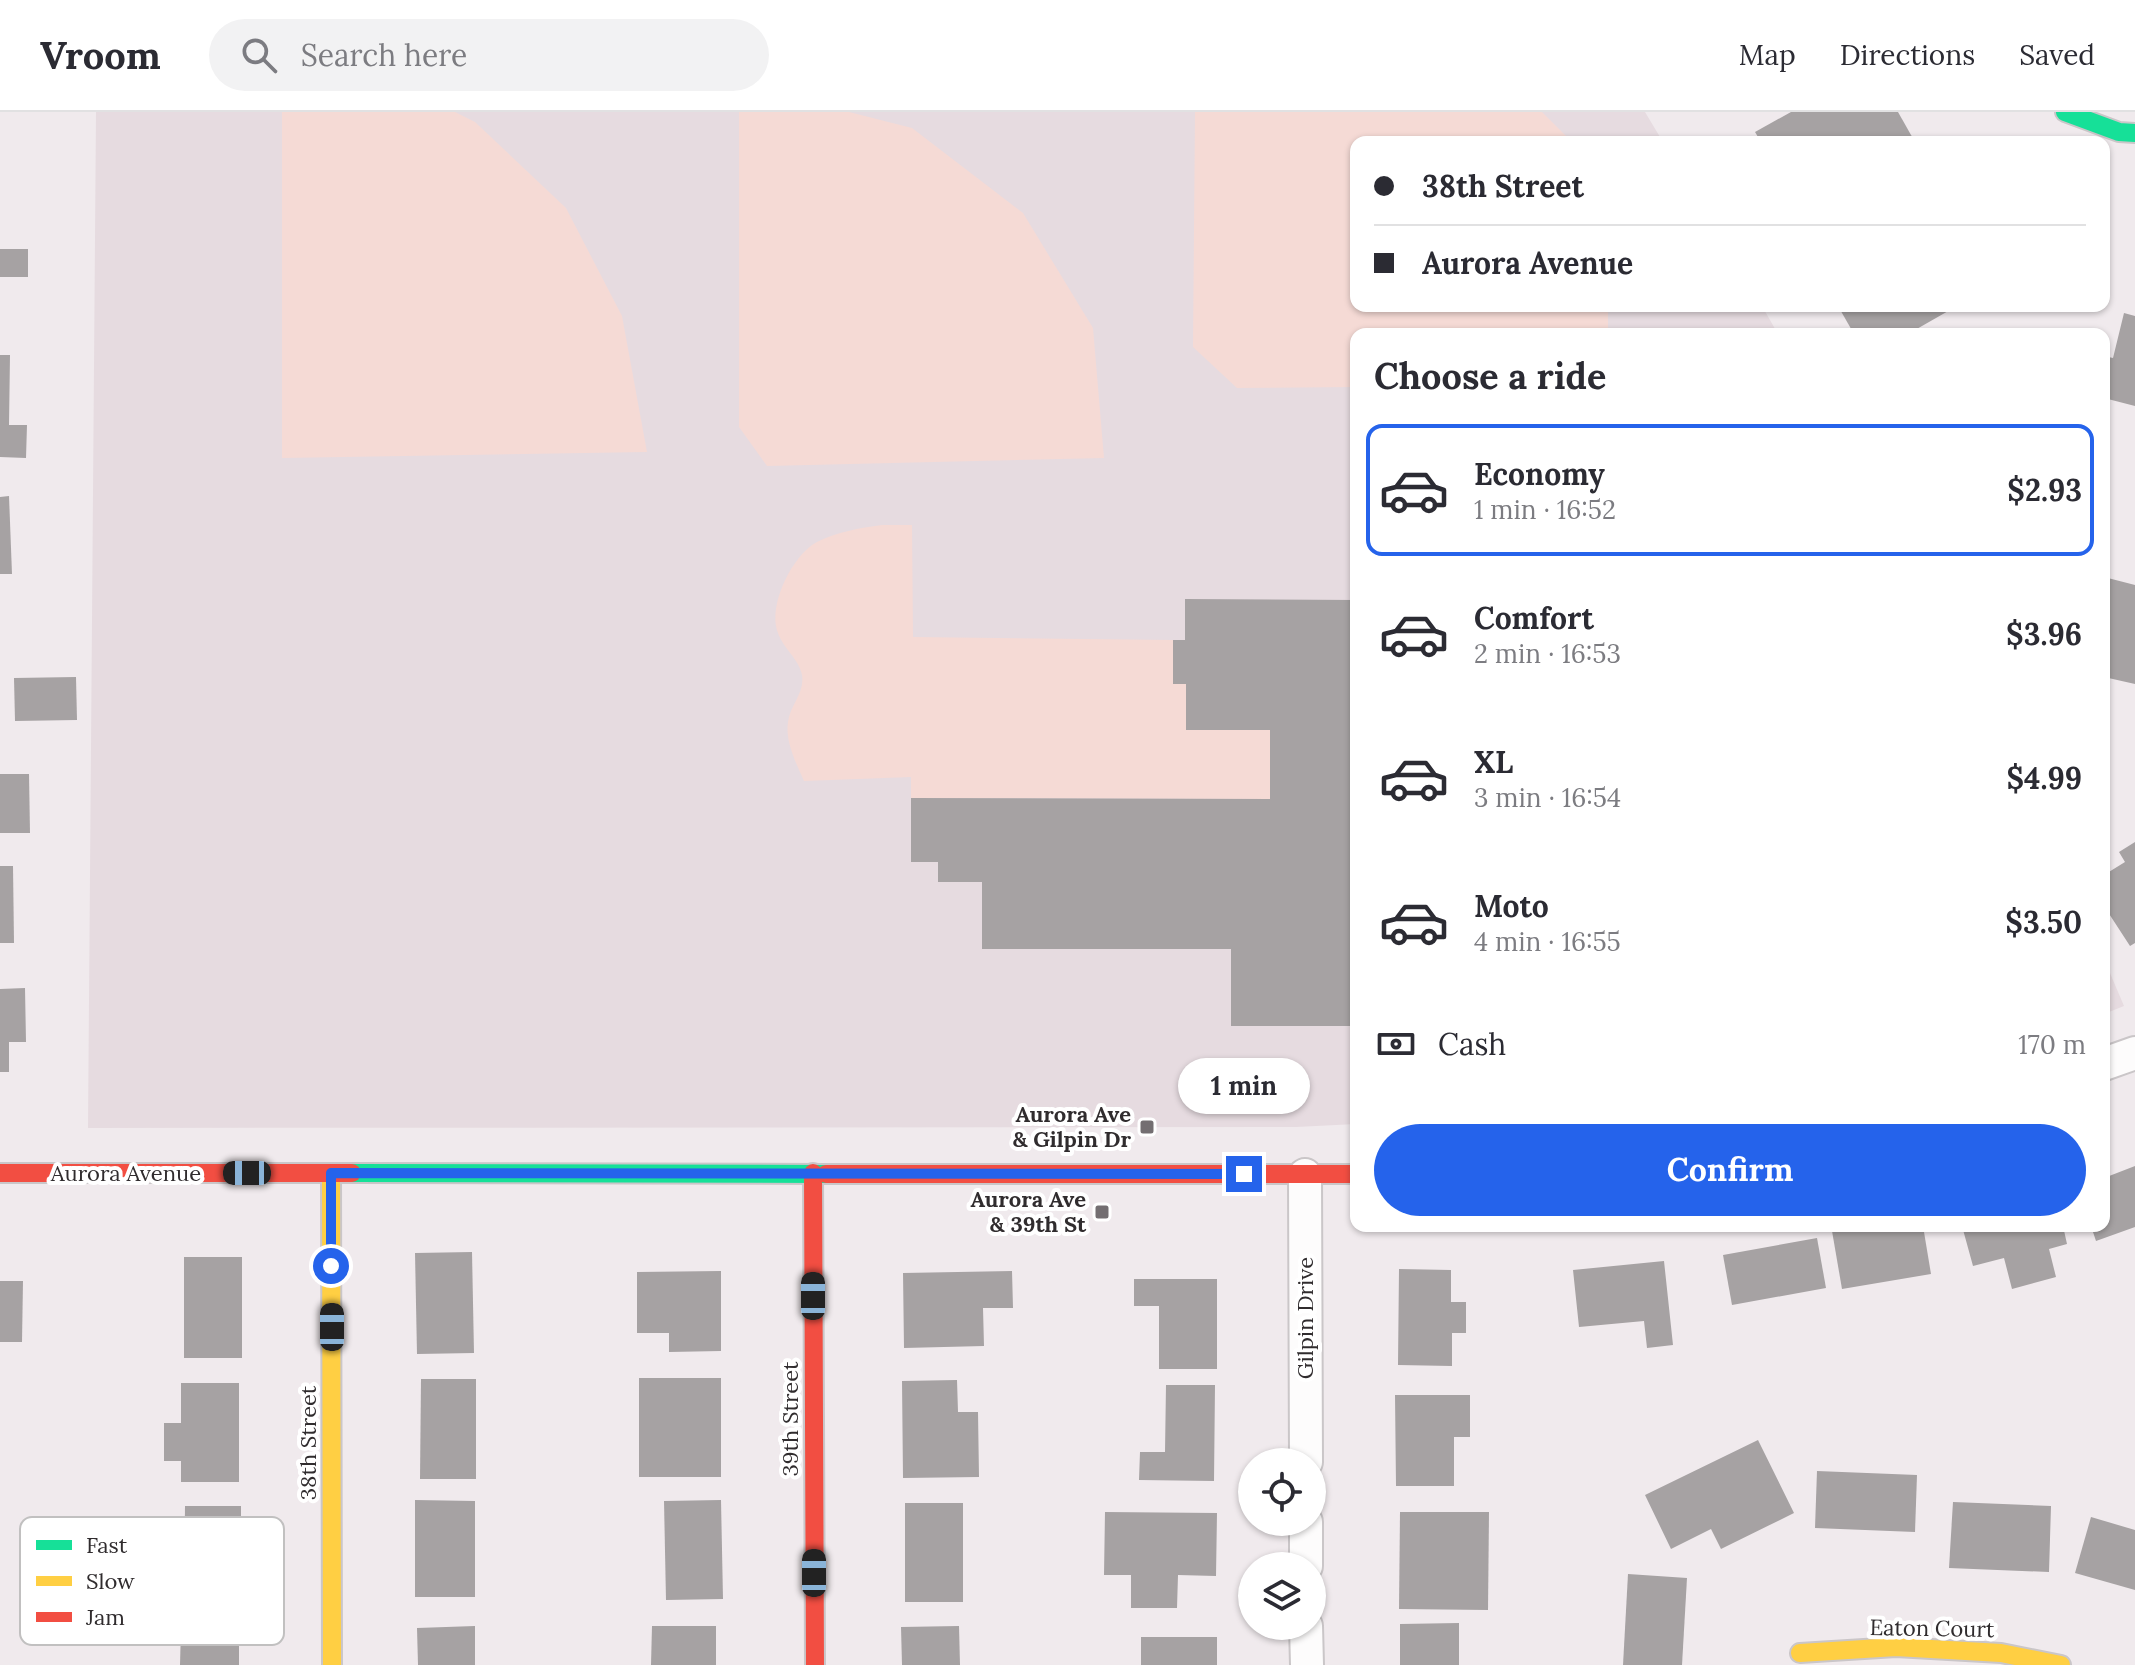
<!DOCTYPE html>
<html lang="en">
<head>
<meta charset="utf-8">
<style>
	body { margin:0; font-family:Lora,serif; background:#f2f2f3; color:#2b2b33; height:100vh; display:flex; flex-direction:column; font-size:30px; white-space:nowrap }
	* { box-sizing:border-box; margin:0 }
	p { font-size:26px; color:#7c7c81 }
	.icon { flex:none; width:44px; height:44px; fill:none; stroke:currentColor; stroke-width:2; stroke-linecap:round; stroke-linejoin:round }
	.map { position:relative; flex:1; overflow:hidden }
	.side { position:absolute; left:1350px; top:216px; width:760px; height:904px; display:flex; flex-direction:column; background:#fff; border-radius:16px; box-shadow:0 2px 6px #0004 }
	.side>* { flex:none }
	.hud { position:absolute; left:1350px; top:24px; width:760px; height:176px; border-radius:16px; box-shadow:0 2px 6px #0004; display:grid; align-content:center; height:176px; padding:0 24px; background:#fff }
	.controls { position:absolute; left:1238px; top:1336px; display:grid; gap:16px }
	.controls a { display:grid; place-items:center; width:88px; height:88px; border-radius:50%; background:#fff; box-shadow:0 2px 6px #0004; font-size:40px }
	.end { position:absolute; width:36px; height:36px; margin:-18px; border:10px solid #2563eb; background:#fff; box-shadow:0 0 0 4px #fff }
	.from { border-radius:50% }
	.bubble { position:absolute; height:56px; border-radius:28px; background:#fff; box-shadow:0 2px 6px #0004; font-size:26px; font-weight:700; line-height:56px; text-align:center }
	.car { position:absolute; width:24px; height:48px; margin:-24px -12px; border-radius:10px; box-shadow:0 0 6px 2px #0007; background:linear-gradient(#222 24%,#8ab4d8 0 40%,#222 0 76%,#8ab4d8 0 86%,#222 0) }
	.hud b { display:flex; align-items:center; gap:28px; height:76px; font-size:30px }
	.hud b+b { border-top:2px solid #e1e1e2 }
	.hud i { width:20px; height:20px; background:#2b2b33 }
	ul { padding:0; list-style:none }
	li { display:flex; align-items:center; gap:24px; height:132px; margin:0 16px 12px; padding:0 8px; border:4px solid transparent; border-radius:16px }
	li div { flex:1 }
	li b { display:block; font-size:30px }
	li em { font-style:normal; font-weight:700 }
	li.current { border-color:#2563eb }
	li>.icon { width:72px; height:72px; stroke-width:1.5 }
	h2 { padding:0 24px; font-size:36px; line-height:96px }
	.pay { display:flex; align-items:center; gap:20px; height:88px; padding:0 24px; font-size:30px }
	.pay p { margin-inline-start:auto }
	.button { display:flex; gap:16px; margin-top:auto; padding:16px 24px }
	.button a { flex:1; height:92px; border-radius:48px; background:#2563eb; color:#fff; font-size:32px; font-weight:700; line-height:92px; text-align:center }
	header { display:flex; align-items:center; gap:48px; box-sizing:border-box; height:112px; padding:0 40px; background:#fff; border-bottom:2px solid #e1e1e2 }
	header strong { font-size:38px }
	nav { display:flex; gap:44px; margin-inline-start:auto; font-size:28px }
	.search { width:560px; height:72px; background:#f2f2f3; display:flex; align-items:center; gap:20px; box-sizing:border-box; padding:0 28px; border-radius:44px; color:#7c7c81; font-size:30px }
	.map>svg:first-child { display:block }
	.built { fill:#e6dbe0 }
	.green { fill:#f5dad5 }
	.building { fill:#a6a2a3 }
	.lines { fill:none; stroke-linecap:round; stroke-linejoin:round }
	.street-casing { stroke:#cac6c8; stroke-width:36 }
	.fast-casing { stroke:#cac6c8; stroke-width:22 }
	.slow-casing { stroke:#cac6c8; stroke-width:22 }
	.jam-casing { stroke:#cac6c8; stroke-width:22 }
	.street { stroke:#fdfcfc; stroke-width:32 }
	.fast { stroke:#16e098; stroke-width:18 }
	.slow { stroke:#ffcf43; stroke-width:18 }
	.jam { stroke:#f24e42; stroke-width:18 }
	.route { stroke:#2563eb; stroke-width:10 }
	.poi-dot { fill:#736e71; stroke:#fff; stroke-width:3 }
	.labels { text-anchor:middle; stroke-width:8; stroke-linejoin:round; paint-order:stroke }
	.poi-label { font-size:22px; font-weight:bold; fill:#302c2e; stroke:#fff; text-anchor:end }
	.street-label { font-size:22px; fill:#302c2e; stroke:#fff }
	.key { fill:#fff; stroke:#c1c0c0; stroke-width:2 }
	.key-label { font-size:22px; fill:#302c2e }
</style>
</head>
<body>
<header>
<strong>Vroom</strong>
<div class="search"><svg class="icon" aria-label="search" viewBox="0 0 24 24"><circle cx="10" cy="10" r="6"/><path d="M15 15l6 6"/></svg>Search here</div>
<nav><a>Map</a><a>Directions</a><a>Saved</a></nav>
</header>
<div class="map">
<svg width="2135" height="1553" viewBox="0 0 2135 1553">
	<rect width="100%" height="100%" fill="#f0eaed"/>
	<g class="built">
		<polygon points="96,0 1645,0 1663,30 1356,30 1356,194 1762,194 1778,222 1356,222 1356,1012 1296,1015 88,1016"/>
		<polygon points="2104,847 2124,894 2104,902"/>
	</g>
	<g class="green">
		<polygon points="282,0 455,0 475,10 566,96 622,204 647,340 282,346"/>
		<polygon points="739,0 849,0 912,16 1023,101 1093,216 1104,346 767,354 739,315"/>
		<polygon points="1195,0 1542,0 1572,30 1356,30 1356,194 1608,194 1608,222 1356,222 1356,275 1237,276 1193,235"/>
		<path d="M882 413H912L913 525 1173 528V572H1186V618H1270V687L911 686V665L804 669C796 651 785 629 788 610 790 593 805 581 802 563 799 547 783 536 778 521 767 495 792 443 817 430 837 420 859 416 882 413Z"/>
	</g>
	<g class="building">
		<polygon points="1791,0 1898,0 1915,30 1761,30 1755,20"/>
		<rect x="0" y="137" width="28" height="28"/>
		<polygon points="1838,194 1957,194 1908,222 1854,222"/>
		<polygon points="2124,201 2135,204 2135,294 2104,286 2104,244 2113,246"/>
		<polygon points="0,243 10,243 9,313 27,313 26,346 0,345"/>
		<polygon points="9,384 12,462 0,462 0,385"/>
		<polygon points="2104,465 2135,473 2135,572 2104,565"/>
		<polygon points="1185,487 1356,488 1356,914 1231,914 1231,837 982,837 982,770 938,770 938,750 911,750 911,686 1270,687 1270,618 1186,618 1186,572 1173,572 1173,528 1185,528"/>
		<polygon points="76,565 77,608 15,609 14,566"/>
		<polygon points="0,662 29,662 30,721 0,721"/>
		<polygon points="2135,730 2135,831 2130,834 2104,794 2104,763 2125,750 2119,740"/>
		<polygon points="0,754 13,754 14,831 0,831"/>
		<polygon points="25,876 26,930 9,930 9,960 0,960 0,877"/>
		<polygon points="2135,1054 2135,1115 2096,1129 2091,1114 2104,1114 2104,1066"/>
		<polygon points="1861,1114 1923,1114 1931,1162 1842,1177 1832,1119"/>
		<polygon points="1962,1114 2063,1114 2067,1132 2049,1137 2056,1165 2012,1177 2004,1146 1973,1154"/>
		<polygon points="1817,1126 1826,1176 1732,1193 1723,1143"/>
		<polygon points="472,1140 474,1241 417,1242 415,1141"/>
		<rect x="184" y="1145" width="58" height="101"/>
		<polygon points="1664,1149 1673,1233 1647,1236 1644,1209 1579,1215 1573,1158"/>
		<polygon points="1399,1157 1451,1158 1451,1190 1466,1190 1466,1221 1452,1221 1452,1254 1398,1253"/>
		<polygon points="721,1159 721,1239 669,1240 669,1221 637,1221 637,1160"/>
		<polygon points="1012,1159 1013,1196 983,1196 984,1234 904,1236 903,1161"/>
		<polygon points="1134,1167 1217,1167 1217,1257 1159,1257 1159,1194 1134,1194"/>
		<polygon points="0,1169 23,1169 22,1230 0,1230"/>
		<rect x="639" y="1266" width="82" height="99"/>
		<polygon points="421,1267 476,1267 476,1367 420,1367"/>
		<polygon points="957,1268 958,1300 978,1300 979,1365 903,1366 902,1269"/>
		<polygon points="181,1271 239,1271 239,1370 181,1370 181,1349 164,1349 164,1311 181,1311"/>
		<polygon points="1166,1273 1215,1273 1214,1369 1139,1368 1140,1340 1165,1340"/>
		<polygon points="1395,1283 1470,1283 1470,1325 1454,1325 1454,1374 1396,1374"/>
		<polygon points="1758,1328 1794,1401 1721,1437 1711,1417 1671,1437 1645,1383"/>
		<polygon points="1817,1359 1917,1363 1915,1420 1815,1416"/>
		<polygon points="415,1388 475,1389 475,1485 415,1485"/>
		<polygon points="721,1388 723,1487 666,1488 664,1389"/>
		<polygon points="1953,1390 2051,1394 2049,1460 1949,1456"/>
		<rect x="905" y="1391" width="58" height="99"/>
		<polygon points="185,1394 241,1394 241,1493 184,1492"/>
		<polygon points="1105,1400 1217,1401 1216,1464 1178,1463 1177,1496 1131,1496 1131,1463 1104,1463"/>
		<polygon points="1400,1400 1489,1400 1488,1498 1399,1497"/>
		<polygon points="2091,1405 2135,1418 2135,1478 2075,1461"/>
		<polygon points="1628,1462 1687,1466 1682,1553 1623,1553"/>
		<polygon points="1459,1511 1459,1553 1400,1553 1400,1512"/>
		<polygon points="475,1514 475,1553 418,1553 417,1516"/>
		<polygon points="652,1514 716,1514 716,1553 651,1553"/>
		<polygon points="959,1514 960,1553 902,1553 901,1515"/>
		<polygon points="181,1515 239,1515 239,1553 180,1553"/>
		<rect x="1141" y="1525" width="76" height="28"/>
	</g>
	<g class="lines">
		<defs>
			<g id="street">
				<polyline points="2104,952 2135,941"/>
				<polyline points="1305,1063 1306,1350"/>
				<polyline points="1306,1410 1306,1454"/>
				<polyline points="1306,1514 1307,1553"/>
			</g>
			<g id="fast">
				<polyline points="2065,0 2119,20 2135,21"/>
				<polyline points="352,1061 826,1062"/>
			</g>
			<g id="slow">
				<polyline points="331,1061 332,1553"/>
				<polyline points="1800,1541 1896,1535 2001,1541 2061,1553"/>
			</g>
			<g id="jam">
				<polyline points="0,1061 352,1061"/>
				<polyline points="813,1061 815,1553"/>
				<polyline points="826,1062 1356,1062"/>
			</g>
		</defs>
		<use href="#street" class="street-casing"/>
		<use href="#fast" class="fast-casing"/>
		<use href="#slow" class="slow-casing"/>
		<use href="#jam" class="jam-casing"/>
		<use href="#street" class="street"/>
		<use href="#fast" class="fast"/>
		<use href="#slow" class="slow"/>
		<use href="#jam" class="jam"/>
	</g>
	<g class="lines">
		<polyline class="route" points="331,1154 331,1061 1244,1062"/>
	</g>
	<g class="poi-dot">
		<rect x="1139" y="1007" width="16" height="16" rx="4"/>
		<rect x="1094" y="1092" width="16" height="16" rx="4"/>
	</g>
	<g class="labels">
		<g class="poi-label">
			<text x="1131" y="1010">Aurora Ave<tspan x="1131" dy="25">&amp; Gilpin Dr</tspan></text>
			<text x="1086" y="1095">Aurora Ave<tspan x="1086" dy="25">&amp; 39th St</tspan></text>
		</g>
		<g class="street-label">
			<text x="126" y="1069">Aurora Avenue</text>
			<text transform="translate(1305 1206) rotate(-90)" y="8">Gilpin Drive</text>
			<text transform="translate(790 1307) rotate(-90)" y="8">39th Street</text>
			<text transform="translate(308 1331) rotate(-90)" y="8">38th Street</text>
			<text transform="translate(1932 1516) rotate(1)" y="8">Eaton Court</text>
		</g>
	</g>
	<rect x="20" y="1405" width="264" height="128" rx="12" class="key"/>
	<rect x="36" y="1428" width="36" height="10" fill="#16e098"/>
	<rect x="36" y="1464" width="36" height="10" fill="#ffcf43"/>
	<rect x="36" y="1500" width="36" height="10" fill="#f24e42"/>
	<g class="key-label">
		<text x="86" y="1441">Fast</text>
		<text x="86" y="1477">Slow</text>
		<text x="86" y="1513">Jam</text>
	</g>
</svg>
<div class="controls">
<a><svg class="icon" aria-label="locate" viewBox="0 0 24 24"><circle cx="12" cy="12" r="6"/><path d="M12 2v4M12 18v4M2 12h4M18 12h4"/></svg></a>
<a><svg class="icon" aria-label="layers" viewBox="0 0 24 24"><path d="M12 4l9 5-9 5-9-5zM3 14l9 5 9-5"/></svg></a>
</div>
<i class="end from" style="left:331px;top:1154px"></i>
<i class="end" style="left:1244px;top:1062px"></i>
<div class="bubble" style="left:1178px;top:946px;width:132px">1 min</div>
<i class="car" style="left:247px;top:1061px;rotate:270deg"></i>
<i class="car" style="left:813px;top:1184px;rotate:0deg"></i>
<i class="car" style="left:332px;top:1215px;rotate:0deg"></i>
<i class="car" style="left:814px;top:1461px;rotate:0deg"></i>
<div class="hud">
<b><i class="from"></i>38th Street</b>
<b><i></i>Aurora Avenue</b>
</div>
<section class="side">
<h2>Choose a ride</h2>
<ul>
<li class="current"><svg class="icon" aria-label="car" viewBox="0 0 24 24"><path d="M5 17H2v-5l4-1 3-4h7l3 4 3 1v5h-3M9 17h6M6 11h13"/><circle cx="7" cy="17" r="2"/><circle cx="17" cy="17" r="2"/></svg><div><b>Economy</b><p>1 min · 16:52</p></div><em>$2.93</em></li>
<li><svg class="icon" aria-label="car" viewBox="0 0 24 24"><path d="M5 17H2v-5l4-1 3-4h7l3 4 3 1v5h-3M9 17h6M6 11h13"/><circle cx="7" cy="17" r="2"/><circle cx="17" cy="17" r="2"/></svg><div><b>Comfort</b><p>2 min · 16:53</p></div><em>$3.96</em></li>
<li><svg class="icon" aria-label="car" viewBox="0 0 24 24"><path d="M5 17H2v-5l4-1 3-4h7l3 4 3 1v5h-3M9 17h6M6 11h13"/><circle cx="7" cy="17" r="2"/><circle cx="17" cy="17" r="2"/></svg><div><b>XL</b><p>3 min · 16:54</p></div><em>$4.99</em></li>
<li><svg class="icon" aria-label="car" viewBox="0 0 24 24"><path d="M5 17H2v-5l4-1 3-4h7l3 4 3 1v5h-3M9 17h6M6 11h13"/><circle cx="7" cy="17" r="2"/><circle cx="17" cy="17" r="2"/></svg><div><b>Moto</b><p>4 min · 16:55</p></div><em>$3.50</em></li>
</ul>
<div class="pay"><svg class="icon" aria-label="cash" viewBox="0 0 24 24"><path d="M3 7h18v10H3z"/><circle cx="12" cy="12" r="2"/></svg>Cash<p>170 m</p></div>
<div class="button"><a>Confirm</a></div>
</section>
</div>
</body>
</html>
